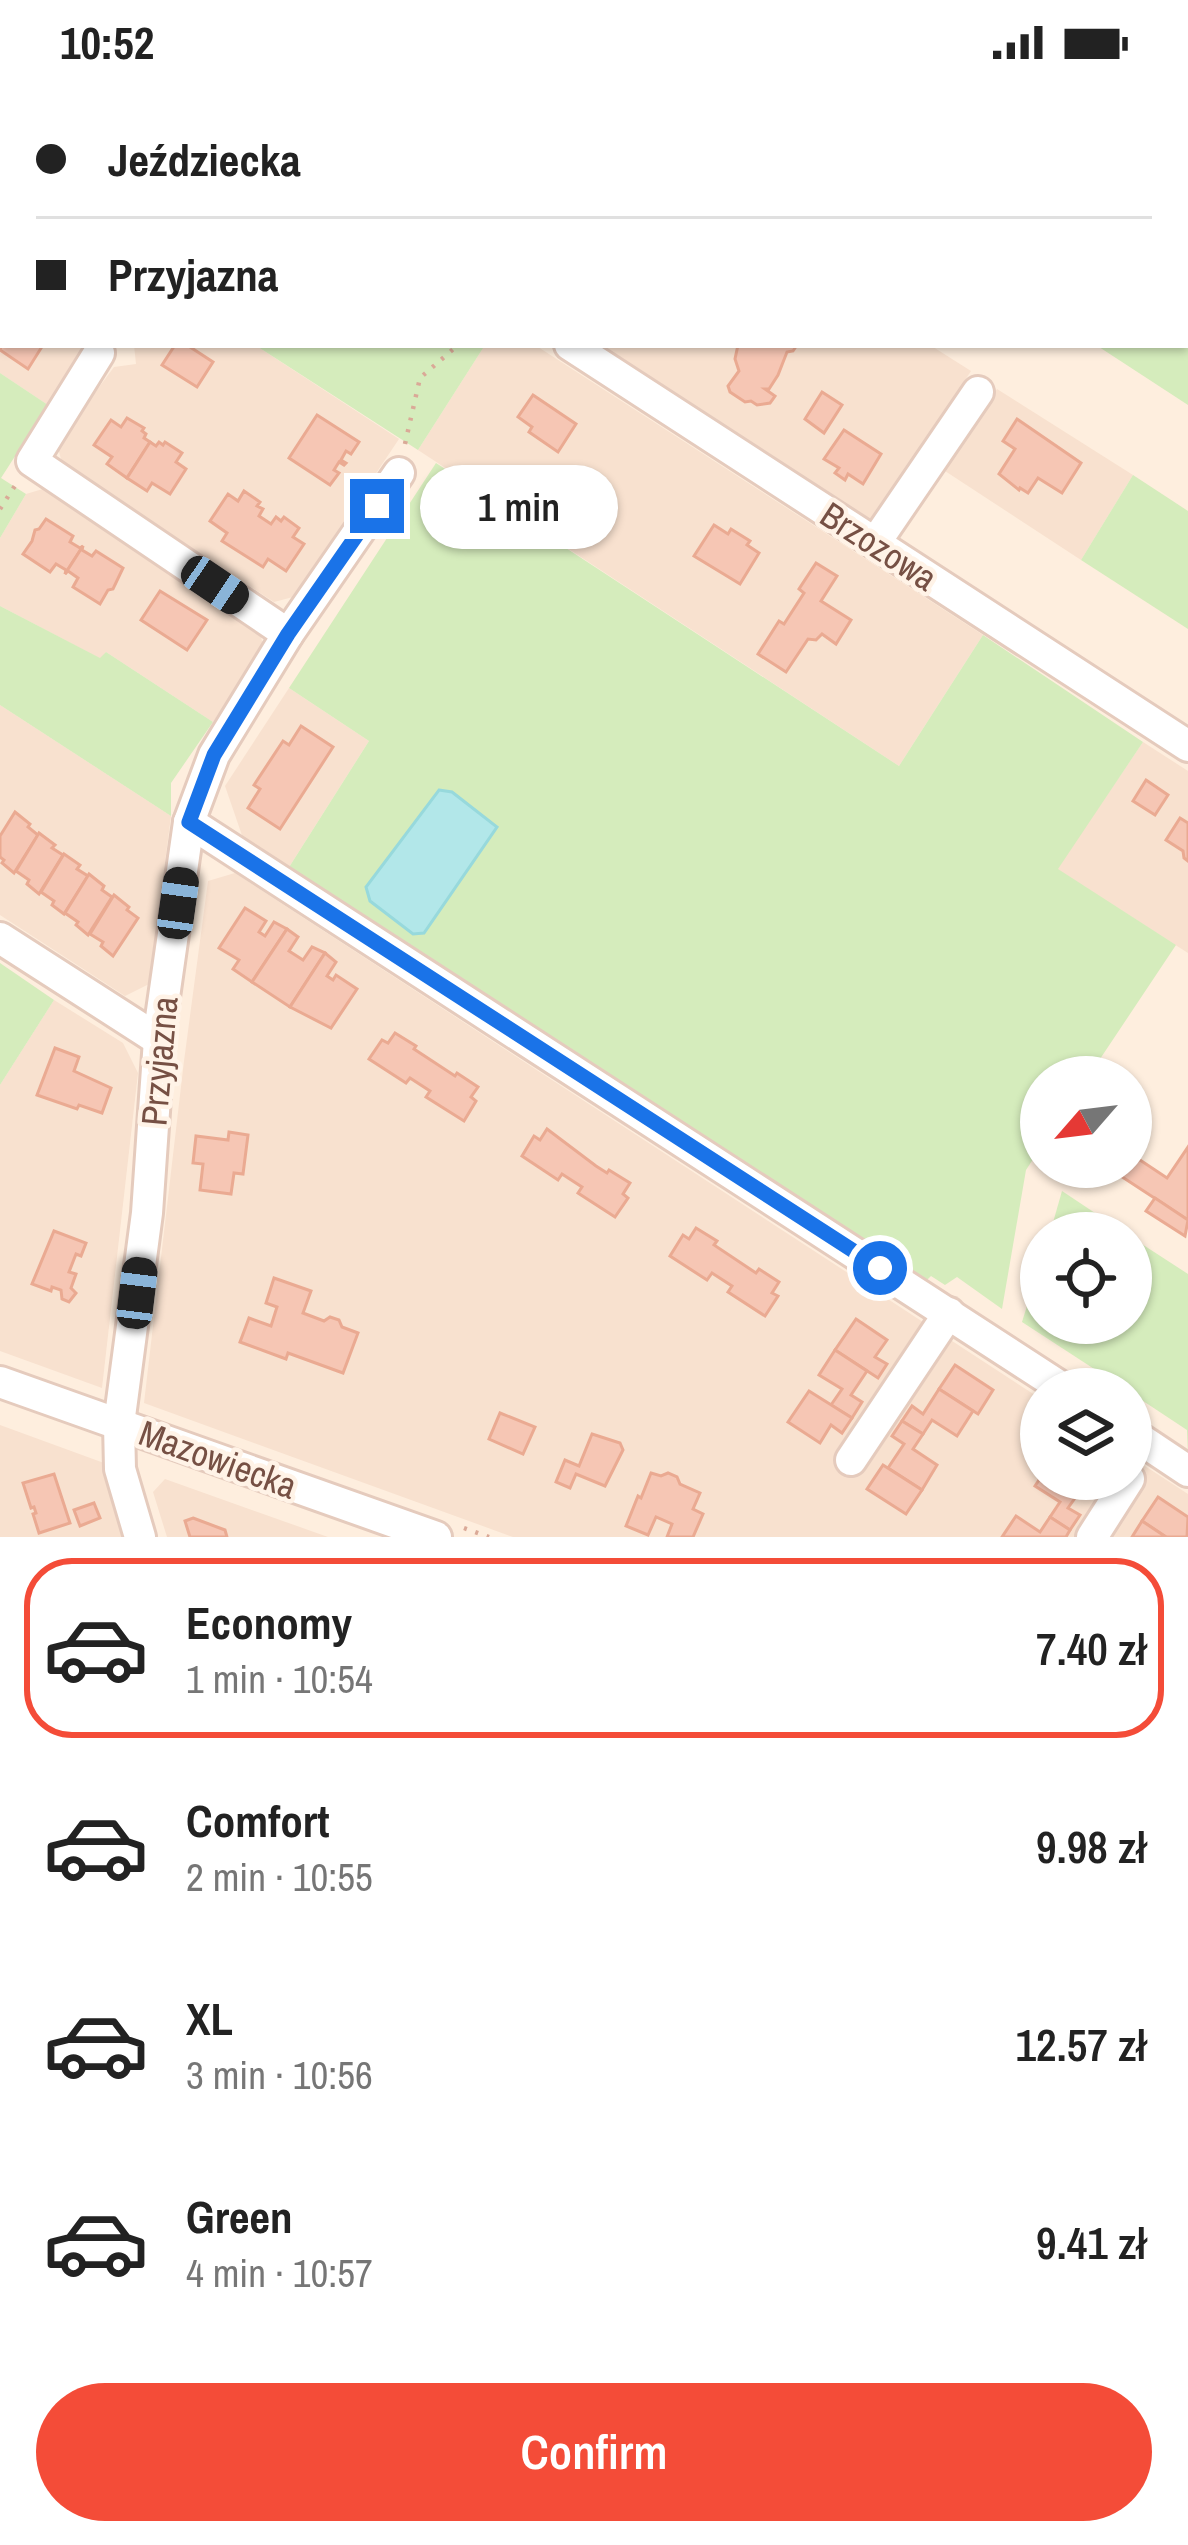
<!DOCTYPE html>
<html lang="en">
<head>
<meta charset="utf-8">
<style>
	body { margin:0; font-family:"Archivo Narrow",sans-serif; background:#f6f6f6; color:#222; height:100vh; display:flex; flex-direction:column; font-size:45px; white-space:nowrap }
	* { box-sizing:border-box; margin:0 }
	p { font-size:39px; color:#767676 }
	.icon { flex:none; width:66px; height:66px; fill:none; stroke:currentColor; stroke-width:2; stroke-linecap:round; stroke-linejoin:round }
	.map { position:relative; height:1453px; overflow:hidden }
	.sheet { display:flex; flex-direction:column; background:#fff; flex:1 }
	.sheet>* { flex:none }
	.top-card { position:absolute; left:0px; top:0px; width:1188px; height:264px; box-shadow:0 3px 9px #0004; display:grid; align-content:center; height:264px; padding:0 36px; background:#fff }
	.needle { width:78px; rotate:242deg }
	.fabs { position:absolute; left:1020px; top:972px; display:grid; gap:24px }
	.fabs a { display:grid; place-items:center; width:132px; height:132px; border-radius:50%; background:#fff; box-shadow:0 3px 9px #0004; font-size:60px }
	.end { position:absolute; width:54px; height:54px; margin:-27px; border:15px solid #1a73e8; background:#fff; box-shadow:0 0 0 6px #fff }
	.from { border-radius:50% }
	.bubble { position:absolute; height:84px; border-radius:42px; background:#fff; box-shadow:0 3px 9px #0004; font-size:39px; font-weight:600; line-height:84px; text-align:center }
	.car { position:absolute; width:36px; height:72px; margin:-36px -18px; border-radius:15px; box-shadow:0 0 9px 3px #0007; background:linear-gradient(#222 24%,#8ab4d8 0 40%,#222 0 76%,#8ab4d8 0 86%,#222 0) }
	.top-card b { display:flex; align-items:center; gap:42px; height:114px; font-size:45px }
	.top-card b+b { border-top:3px solid #e0e0e0 }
	.top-card i { width:30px; height:30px; background:#222 }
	ul { padding:21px 0 0; list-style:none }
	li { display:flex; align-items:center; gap:36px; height:180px; margin:0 24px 18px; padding:0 12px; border:6px solid transparent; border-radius:48px }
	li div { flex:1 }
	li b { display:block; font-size:45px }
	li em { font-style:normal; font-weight:600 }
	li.active { border-color:#f44c38 }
	li>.icon { width:108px; height:108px; stroke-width:1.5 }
	.cta { display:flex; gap:24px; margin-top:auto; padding:24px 36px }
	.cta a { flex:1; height:138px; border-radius:72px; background:#f44c38; color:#fff; font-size:48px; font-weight:600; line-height:138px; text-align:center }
	.status { display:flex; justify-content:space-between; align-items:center; height:84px; padding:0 60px; background:#fff; direction:ltr }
	.status svg { height:33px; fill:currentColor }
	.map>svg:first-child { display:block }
	.residential { fill:#f8e1cf }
	.green { fill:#d5ecbc }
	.water { fill:#b2e7e9; stroke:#97d9dc; stroke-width:3 }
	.building { fill:#f6c6b4; stroke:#eaaa92; stroke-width:3 }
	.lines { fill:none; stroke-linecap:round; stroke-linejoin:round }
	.minor-casing { stroke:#e5cbbd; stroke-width:36 }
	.path { stroke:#daa997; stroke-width:4.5; stroke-dasharray:3 9; stroke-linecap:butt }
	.minor { stroke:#fff; stroke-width:30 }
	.route { stroke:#1a73e8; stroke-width:15 }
	.labels { text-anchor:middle; stroke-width:9; stroke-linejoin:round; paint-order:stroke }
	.street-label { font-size:36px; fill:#765044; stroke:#fff3e7 }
</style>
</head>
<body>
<div class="status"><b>10:52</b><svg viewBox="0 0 49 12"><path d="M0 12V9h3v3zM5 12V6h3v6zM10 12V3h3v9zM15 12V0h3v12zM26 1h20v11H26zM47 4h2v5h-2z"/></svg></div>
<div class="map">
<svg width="1188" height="1453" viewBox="0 0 1188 1453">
	<rect width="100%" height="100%" fill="#feeede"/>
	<g class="residential">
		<polygon points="0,0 134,0 139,3 3,3 3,261 88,261 88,265 48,321 0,289"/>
		<polygon points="134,261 255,261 399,355 293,513 274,518 62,379 57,360 114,283 136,280"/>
		<polygon points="485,261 535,261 983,551 899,682 418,366"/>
		<polygon points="602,261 930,261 971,287 873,437"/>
		<polygon points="997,305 1133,391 1081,476 945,387"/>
		<polygon points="46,404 259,543 263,562 213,638 106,568 101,575 0,522 0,454 26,410"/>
		<polygon points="289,604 369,657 286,788 246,763 225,702"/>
		<polygon points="0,621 171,732 149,900 125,912 0,831"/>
		<polygon points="1143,658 1188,687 1188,869 1057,785"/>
		<polygon points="235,789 1041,1315 1041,1395 1131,1395 1131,1373 1188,1410 1188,1453 513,1453 144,1319 184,977 208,797"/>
		<polygon points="54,916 123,959 138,989 102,1304 0,1267 0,1001"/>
		<polygon points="0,1341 104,1379 128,1453 0,1453"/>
		<polygon points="165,1395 328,1453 167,1453 153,1408"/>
	</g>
	<g class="green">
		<polygon points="1185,126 1188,127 1188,321 1096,261 1185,261"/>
		<polygon points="255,261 485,261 418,366"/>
		<polygon points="0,289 48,321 1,394 26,410 0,454"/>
		<polygon points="436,379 899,682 983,551 1143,658 1058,785 1176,861 1088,993 1041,993 1041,1063 1026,1086 1002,1225 957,1193 945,1201 931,1192 923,1200 286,788 369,657 289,604"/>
		<polygon points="1133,391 1188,427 1188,545 1081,476"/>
		<polygon points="0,522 100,574 106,568 213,638 171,699 171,732 0,621"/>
		<polygon points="0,879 54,916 0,1001"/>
		<polygon points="1062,1107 1125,1149 1050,1149"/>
		<polygon points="1131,1153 1188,1190 1188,1371 1187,1346 1131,1309 1131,1305 1125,1305 1022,1238 1041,1177 1041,1239 1131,1239"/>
	</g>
	<polygon class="water" points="439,706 452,708 497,743 424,849 413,850 370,817 366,803"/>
	<g class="building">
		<polygon points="3,254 3,261 43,261 28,285 0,266"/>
		<polygon points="175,261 187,261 213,278 197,303 162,281"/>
		<polygon points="738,261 797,261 793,267 787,268 778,291 769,305 765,305 775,312 770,319 757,321 751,317 745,318 730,308 728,302 739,287 735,275"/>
		<polygon points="822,308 842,321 824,349 805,335"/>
		<polygon points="533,311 576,340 558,368 529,348 532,343 518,333"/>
		<polygon points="317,331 359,358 351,370 346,367 341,376 346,379 344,381 339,378 334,386 339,389 330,401 289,374"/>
		<polygon points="127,334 144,344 142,347 146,350 144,354 150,358 127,394 107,380 112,373 94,361 111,336 121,343"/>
		<polygon points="1017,335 1081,379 1062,409 1038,394 1028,409 1020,404 1019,406 999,390 1015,365 1003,357"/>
		<polygon points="844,346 881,370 863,400 848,390 845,396 835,389 839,384 824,375"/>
		<polygon points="150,358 156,362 159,358 163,361 165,358 182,369 176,378 186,385 170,410 152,399 147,407 127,394"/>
		<polygon points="244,407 260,418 257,422 263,425 259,432 271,440 276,433 281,437 284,433 299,444 293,453 304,460 286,487 268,475 263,483 222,457 227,449 210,437 228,410 238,417"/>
		<polygon points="46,435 73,452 70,458 80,464 83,462 65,490 66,486 56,480 50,488 23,470 32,457 35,446 39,445"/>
		<polygon points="714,441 728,450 731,445 750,457 747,461 759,469 740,500 694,472"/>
		<polygon points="83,462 82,466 92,472 96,467 123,484 113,505 108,506 100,520 73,503 78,494 68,487 65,490"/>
		<polygon points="816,479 837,492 821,517 851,536 836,560 822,550 816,556 808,555 786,588 758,570 779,537 784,540 804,509 799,505"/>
		<polygon points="160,507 207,536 187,566 141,536"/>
		<polygon points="301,642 333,663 280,745 248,724 260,705 254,701 283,657 289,661"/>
		<polygon points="1146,696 1168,711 1155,731 1133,717"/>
		<polygon points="15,728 30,740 28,743 38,751 14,789 2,779 4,776 0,773 0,752"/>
		<polygon points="1180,734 1188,739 1188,777 1184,774 1183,767 1166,756"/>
		<polygon points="39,749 55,761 52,764 63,771 39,810 27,800 29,796 16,787"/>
		<polygon points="64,770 80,781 77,785 88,792 64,830 52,821 54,817 41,808"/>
		<polygon points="89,790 104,802 102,806 112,813 88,851 76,841 78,838 65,829"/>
		<polygon points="114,811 129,823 127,826 138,834 113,872 101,862 103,858 90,850"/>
		<polygon points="245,824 266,837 259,848 265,852 274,838 287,845 252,898 233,885 239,876 219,864"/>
		<polygon points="287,845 298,853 289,867 303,876 312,863 325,869 290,923 252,898"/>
		<polygon points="325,869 336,878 327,892 333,896 336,891 357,905 331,944 290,923"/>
		<polygon points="395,949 416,962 414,965 455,992 457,989 478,1003 471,1013 476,1017 464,1037 426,1013 430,1007 410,994 406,999 369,975 382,956 388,959"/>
		<polygon points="55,964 79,973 74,987 111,1004 102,1029 79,1021 77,1025 37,1011"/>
		<polygon points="547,1045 596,1082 607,1089 609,1086 630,1099 623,1110 628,1114 615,1133 578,1109 582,1103 562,1090 558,1096 522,1072 534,1052 540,1056"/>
		<polygon points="229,1048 248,1051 243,1090 234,1089 231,1110 200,1106 203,1080 193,1079 196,1052 228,1056"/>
		<polygon points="1188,1063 1188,1136 1107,1083 1131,1083 1131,1070 1167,1094"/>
		<polygon points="1155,1114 1188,1136 1185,1152 1146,1127"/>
		<polygon points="696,1144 717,1157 714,1161 756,1189 759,1185 779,1198 772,1209 778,1212 765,1232 728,1208 732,1202 712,1189 707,1196 670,1172 683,1151 689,1155"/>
		<polygon points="54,1147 86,1159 81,1172 76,1170 69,1188 76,1190 71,1204 76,1209 69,1218 62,1215 61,1206 52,1203 51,1207 32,1200"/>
		<polygon points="274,1194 311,1207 303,1229 324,1237 330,1233 339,1236 342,1243 358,1249 343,1289 288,1269 286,1275 240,1258 249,1234 271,1242 277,1223 266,1219"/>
		<polygon points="856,1235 887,1256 875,1273 887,1280 878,1294 835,1266"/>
		<polygon points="835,1266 867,1287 851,1311 862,1318 852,1334 831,1321 842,1305 819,1291"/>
		<polygon points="955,1281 993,1306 978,1330 939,1305"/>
		<polygon points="939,1305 973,1327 957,1352 932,1336 923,1350 902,1337 912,1322 923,1330"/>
		<polygon points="809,1307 852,1334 842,1349 831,1341 820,1359 788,1338"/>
		<polygon points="500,1329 535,1343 523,1370 489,1355"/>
		<polygon points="902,1337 923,1350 913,1365 937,1381 922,1406 888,1384 904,1360 892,1352"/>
		<polygon points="592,1350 620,1359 623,1366 605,1402 576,1390 570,1404 556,1398 565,1376 579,1382"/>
		<polygon points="883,1381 922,1406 906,1430 867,1405"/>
		<polygon points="651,1389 661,1392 668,1389 677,1393 680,1400 700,1409 693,1425 703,1430 693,1453 667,1453 672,1440 656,1433 648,1451 626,1442 638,1412 641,1414"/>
		<polygon points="54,1390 70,1439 39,1449 33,1430 36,1429 34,1423 31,1424 23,1399"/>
		<polygon points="1041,1393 1041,1395 1077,1395 1085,1400 1068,1424 1080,1431 1070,1446 1050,1433 1060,1418 1035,1402"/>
		<polygon points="1158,1413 1188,1433 1187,1453 1166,1453 1142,1437"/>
		<polygon points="94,1419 100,1434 80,1442 74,1426"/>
		<polygon points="1016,1432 1040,1448 1050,1433 1070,1446 1066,1453 1002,1453"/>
		<polygon points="193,1434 225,1446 227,1453 190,1453 185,1437"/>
		<polygon points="1142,1437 1166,1453 1132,1453"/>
	</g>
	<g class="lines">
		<defs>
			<g id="minor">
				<polyline points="168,0 173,3"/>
				<polyline points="1084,0 1084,3"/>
				<polyline points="720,3 731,0"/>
				<polyline points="1185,107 1188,109"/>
				<polyline points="570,261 1188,662"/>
				<polyline points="99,269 32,377 288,550"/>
				<polyline points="875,459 978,308"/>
				<polyline points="189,738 1064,1305"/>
				<polyline points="0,854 159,956"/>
				<polyline points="0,1298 436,1453"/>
				<polyline points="1131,1349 1188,1387"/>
				<polyline points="851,1376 949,1229"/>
				<polyline points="140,1453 120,1385 119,1340 147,1129 160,941 189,738 214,671 288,550 399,389"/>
				<polyline points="1092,1453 1129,1395"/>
			</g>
		</defs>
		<use href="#minor" class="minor-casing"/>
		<g class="path">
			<polyline points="212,3 214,0"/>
			<polyline points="405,360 420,294 458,261"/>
			<polyline points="0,425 18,397"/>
			<polyline points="464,1444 489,1453"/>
		</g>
		<use href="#minor" class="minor"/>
	</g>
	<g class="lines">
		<polyline class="route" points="377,422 288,550 214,671 189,738 880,1184"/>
	</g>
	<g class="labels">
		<g class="street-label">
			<text transform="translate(879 462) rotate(33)" y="13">Brzozowa</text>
			<text transform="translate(159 977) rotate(-85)" y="13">Przyjazna</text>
			<text transform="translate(218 1375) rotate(20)" y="13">Mazowiecka</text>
		</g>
	</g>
</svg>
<div class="fabs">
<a><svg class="needle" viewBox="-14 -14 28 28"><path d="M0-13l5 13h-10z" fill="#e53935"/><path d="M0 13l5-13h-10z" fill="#767676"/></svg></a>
<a><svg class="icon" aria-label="locate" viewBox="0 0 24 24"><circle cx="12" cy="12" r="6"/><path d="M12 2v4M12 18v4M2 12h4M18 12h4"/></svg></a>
<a><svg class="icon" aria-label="layers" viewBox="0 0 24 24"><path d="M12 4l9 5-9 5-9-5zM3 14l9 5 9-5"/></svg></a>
</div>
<i class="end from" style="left:880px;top:1184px"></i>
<i class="end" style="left:377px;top:422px"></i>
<div class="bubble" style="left:420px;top:381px;width:198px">1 min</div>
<i class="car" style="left:215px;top:501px;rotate:124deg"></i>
<i class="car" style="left:178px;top:819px;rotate:8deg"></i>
<i class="car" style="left:137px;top:1209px;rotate:7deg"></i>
<div class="top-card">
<b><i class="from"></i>Jeździecka</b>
<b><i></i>Przyjazna</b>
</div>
</div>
<section class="sheet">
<ul>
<li class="active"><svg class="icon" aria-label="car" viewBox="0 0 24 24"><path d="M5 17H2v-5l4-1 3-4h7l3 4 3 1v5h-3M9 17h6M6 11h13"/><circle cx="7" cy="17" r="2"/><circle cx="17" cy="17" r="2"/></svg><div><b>Economy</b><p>1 min · 10:54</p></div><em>7.40 zł</em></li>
<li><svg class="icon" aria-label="car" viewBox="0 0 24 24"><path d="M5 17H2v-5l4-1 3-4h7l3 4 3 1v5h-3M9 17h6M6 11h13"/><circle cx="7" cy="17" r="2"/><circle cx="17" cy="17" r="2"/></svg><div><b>Comfort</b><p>2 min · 10:55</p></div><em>9.98 zł</em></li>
<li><svg class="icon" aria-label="car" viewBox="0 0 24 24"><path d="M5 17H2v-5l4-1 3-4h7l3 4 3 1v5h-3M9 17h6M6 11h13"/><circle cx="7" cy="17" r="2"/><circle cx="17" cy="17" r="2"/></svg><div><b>XL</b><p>3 min · 10:56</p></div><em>12.57 zł</em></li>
<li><svg class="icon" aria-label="car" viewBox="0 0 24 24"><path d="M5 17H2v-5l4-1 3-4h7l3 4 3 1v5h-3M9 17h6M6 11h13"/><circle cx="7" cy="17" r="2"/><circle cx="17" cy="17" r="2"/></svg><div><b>Green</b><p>4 min · 10:57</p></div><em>9.41 zł</em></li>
</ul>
<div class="cta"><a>Confirm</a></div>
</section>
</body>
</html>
